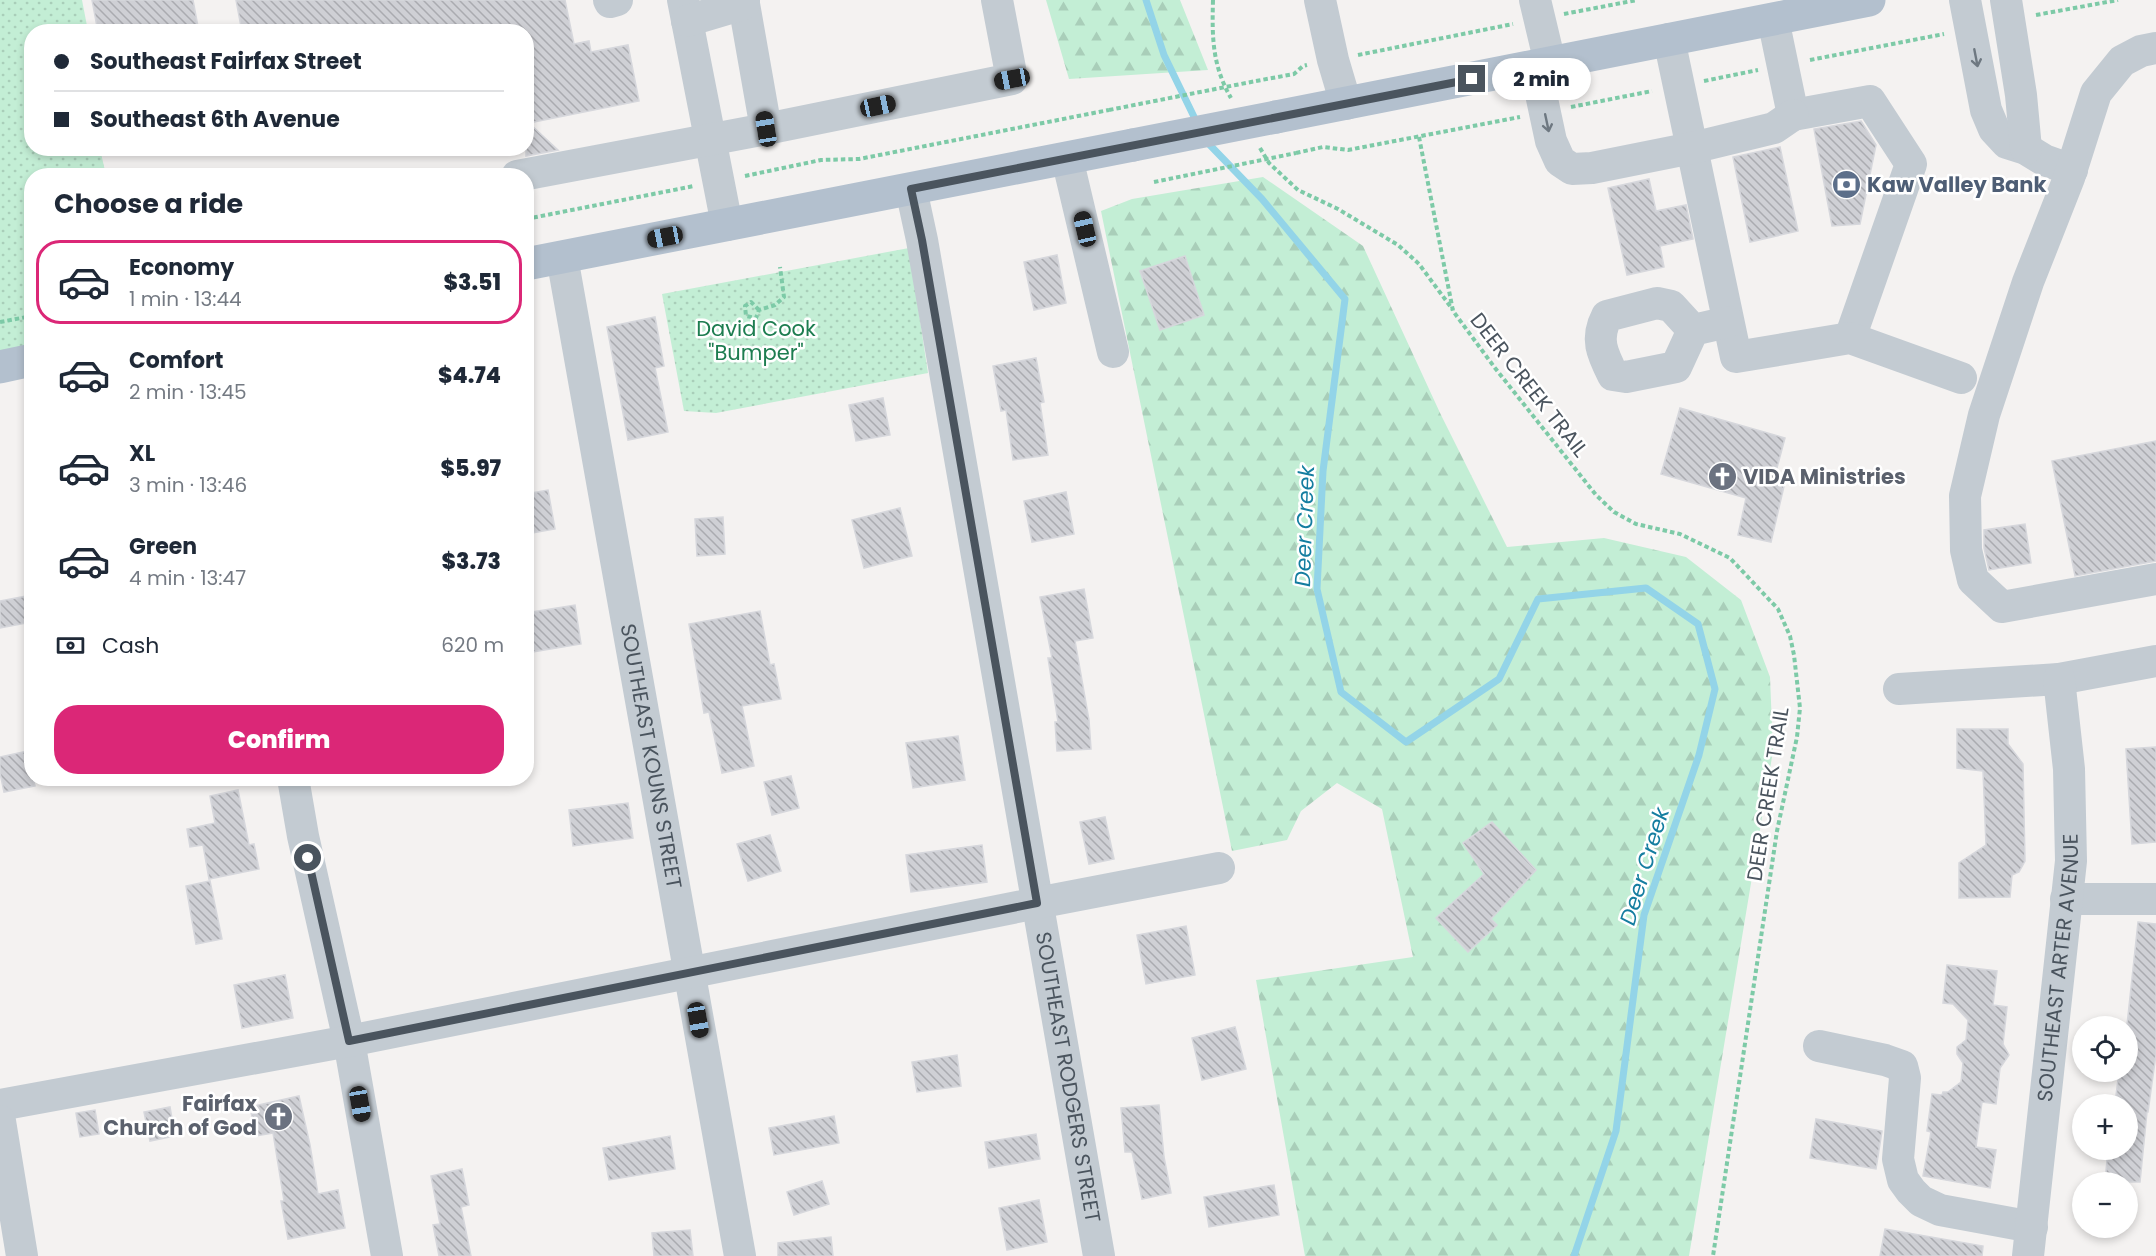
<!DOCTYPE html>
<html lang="en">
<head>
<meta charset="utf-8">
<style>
	body { margin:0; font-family:Poppins,sans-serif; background:#f6f6f7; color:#1f2937; height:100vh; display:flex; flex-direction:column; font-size:22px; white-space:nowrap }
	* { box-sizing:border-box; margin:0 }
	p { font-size:20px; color:#747a83 }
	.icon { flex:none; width:33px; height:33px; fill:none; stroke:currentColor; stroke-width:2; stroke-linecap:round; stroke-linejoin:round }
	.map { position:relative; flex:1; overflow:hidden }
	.side { position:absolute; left:24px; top:168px; width:510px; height:618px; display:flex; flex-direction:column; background:#fff; border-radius:24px; box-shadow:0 3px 9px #0003 }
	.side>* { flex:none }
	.top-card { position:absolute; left:24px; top:24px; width:510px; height:132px; border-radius:24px; box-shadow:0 3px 9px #0003; display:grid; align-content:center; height:132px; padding:0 30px; background:#fff }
	.controls { position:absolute; left:2072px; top:1016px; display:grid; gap:12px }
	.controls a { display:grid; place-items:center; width:66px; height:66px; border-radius:50%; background:#fff; box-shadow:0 3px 9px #0003; font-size:30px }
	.end { position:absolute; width:27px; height:27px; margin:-14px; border:8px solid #4a545e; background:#fff; box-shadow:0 0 0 3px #fff }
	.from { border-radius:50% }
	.bubble { position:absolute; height:42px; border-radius:21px; background:#fff; box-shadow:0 3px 9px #0003; font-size:20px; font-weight:800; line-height:42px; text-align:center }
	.car { position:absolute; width:18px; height:36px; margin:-18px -9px; border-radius:8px; box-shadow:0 0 4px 2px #0007; background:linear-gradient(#222 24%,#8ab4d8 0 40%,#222 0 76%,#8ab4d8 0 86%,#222 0) }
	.top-card b { display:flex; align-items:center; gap:21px; height:57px; font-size:22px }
	.top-card b+b { border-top:2px solid #e0e1e3 }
	.top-card i { width:15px; height:15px; background:#1f2937 }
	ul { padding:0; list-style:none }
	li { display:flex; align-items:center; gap:18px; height:84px; margin:0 12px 9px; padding:0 18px; border:3px solid transparent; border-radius:24px }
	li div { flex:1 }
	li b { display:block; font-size:22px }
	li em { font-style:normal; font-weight:800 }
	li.selected { border-color:#db2777 }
	li>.icon { width:54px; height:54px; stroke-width:1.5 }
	h2 { padding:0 30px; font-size:27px; line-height:72px }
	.pay { display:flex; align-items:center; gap:15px; height:66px; padding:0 30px; font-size:22px }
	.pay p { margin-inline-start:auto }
	.button { display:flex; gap:12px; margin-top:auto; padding:12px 30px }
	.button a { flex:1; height:69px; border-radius:24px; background:#db2777; color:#fff; font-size:24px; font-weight:800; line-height:69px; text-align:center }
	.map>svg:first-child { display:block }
	.grass { fill:url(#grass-dots) }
	.forest { fill:url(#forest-firs) }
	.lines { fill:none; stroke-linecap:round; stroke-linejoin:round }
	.stream { stroke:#93d4e8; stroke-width:7 }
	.building { fill:url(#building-back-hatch); stroke:#d6d7dc; stroke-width:1.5 }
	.path { stroke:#7dcaa7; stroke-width:4; stroke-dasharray:4.5 3; stroke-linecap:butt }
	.minor { stroke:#c3cbd2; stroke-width:32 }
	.major { stroke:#b3c0ce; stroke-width:33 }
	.path-bridge { stroke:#7dcaa7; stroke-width:4; stroke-dasharray:4.5 3; stroke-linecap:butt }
	.major-bridge { stroke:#b3c0ce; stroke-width:33 }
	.oneway { stroke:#6e7881 }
	.route { stroke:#4a545e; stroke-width:8 }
	.labels { text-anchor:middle; stroke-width:5; stroke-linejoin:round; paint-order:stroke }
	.service-label { font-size:21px; font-weight:bold; fill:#4e5e75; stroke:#fff; text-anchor:start }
	.park-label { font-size:21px; fill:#1d7d50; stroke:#fff }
	.street-label { font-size:21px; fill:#4a545e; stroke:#fff }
	.worship-label { font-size:21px; font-weight:bold; fill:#5b616d; stroke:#fff; text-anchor:start }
	.water-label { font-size:22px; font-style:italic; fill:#147da0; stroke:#fff }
</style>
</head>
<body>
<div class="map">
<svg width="2156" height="1256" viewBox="0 0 2156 1256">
	<defs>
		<pattern id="grass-dots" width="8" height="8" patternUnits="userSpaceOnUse" patternTransform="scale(1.5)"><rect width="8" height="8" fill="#c3eed5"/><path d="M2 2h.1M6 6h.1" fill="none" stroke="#a9ceb9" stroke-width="1.8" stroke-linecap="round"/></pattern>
		<pattern id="forest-firs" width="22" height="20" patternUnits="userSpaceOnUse" patternTransform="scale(1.5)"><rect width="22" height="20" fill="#c3eed5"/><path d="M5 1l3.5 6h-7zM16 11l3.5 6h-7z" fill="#a9ceb9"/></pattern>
		<pattern id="building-back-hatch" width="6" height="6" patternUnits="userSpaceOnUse" patternTransform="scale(1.5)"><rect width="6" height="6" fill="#cfd0d5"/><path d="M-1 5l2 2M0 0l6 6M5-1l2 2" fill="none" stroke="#aaabb0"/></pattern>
	</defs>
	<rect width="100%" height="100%" fill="#f4f2f1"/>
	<g class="grass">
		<polygon points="0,0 82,0 88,31 32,32 32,148 100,149 106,175 32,176 31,360 0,367"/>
		<polygon points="909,248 928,373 716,413 684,411 662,294"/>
	</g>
	<g class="forest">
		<polygon points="1046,0 1180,0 1208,70 1069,79"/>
		<polygon points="1263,177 1363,246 1441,415 1507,547 1604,538 1686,557 1741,600 1770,677 1773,751 1689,1256 1305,1256 1256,980 1413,957 1382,809 1337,783 1301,811 1287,840 1232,851 1101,211 1132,199"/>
	</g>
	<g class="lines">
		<g class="stream">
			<polyline points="1146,0 1164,55 1198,125"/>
			<polyline points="1205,140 1262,199 1345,299 1323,471 1317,589 1341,692 1406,742 1499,679 1538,599 1646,588 1698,624 1715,689 1699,755 1644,915 1616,1131 1574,1256"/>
		</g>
	</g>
	<g class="building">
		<polygon points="92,0 193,0 199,32 98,32"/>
		<polygon points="236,0 565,0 574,44 589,41 591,52 628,45 639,101 529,123 558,150 526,156 526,32 242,32"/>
		<polygon points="1861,121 1876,145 1860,224 1832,226 1814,129"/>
		<polygon points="1780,147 1798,231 1750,242 1733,157"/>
		<polygon points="1649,179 1656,211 1686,205 1693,239 1660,246 1664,267 1627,275 1608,188"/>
		<polygon points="1057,255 1066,303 1034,310 1024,262"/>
		<polygon points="1185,256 1204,315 1160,330 1140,271"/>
		<polygon points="655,317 664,366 655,368 668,432 628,440 607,327"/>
		<polygon points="1036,358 1044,402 1040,403 1048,455 1013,460 1006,410 1001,411 993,366"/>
		<polygon points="883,398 890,435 856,441 849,405"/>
		<polygon points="1680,408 1785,438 1774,479 1785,482 1771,542 1738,535 1746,498 1661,474"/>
		<polygon points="2156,441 2156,561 2075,576 2052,461"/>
		<polygon points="548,490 555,529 526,534 526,494"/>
		<polygon points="1066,492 1074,534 1032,542 1024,501"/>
		<polygon points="900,508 912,556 864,568 852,520"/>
		<polygon points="723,517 725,554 697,556 695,519"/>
		<polygon points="2025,524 2031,563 1989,570 1984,548 1984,530"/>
		<polygon points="1084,589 1093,638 1075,641 1089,720 1091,749 1057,751 1055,722 1058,722 1048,658 1052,658 1040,597"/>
		<polygon points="32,595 32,622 0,628 0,601"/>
		<polygon points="575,605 581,644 526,653 526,613"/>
		<polygon points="760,611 770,665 774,664 781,699 742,706 754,766 722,773 709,712 704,713 689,624"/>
		<polygon points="1957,729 2008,729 2008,744 2023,764 2025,861 2019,872 2012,875 2010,897 1959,898 1959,863 1986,845 1983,771 1957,768"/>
		<polygon points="958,736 965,780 913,788 906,743"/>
		<polygon points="2156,747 2156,842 2132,844 2126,749"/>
		<polygon points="28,751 32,778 33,778 35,786 4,792 0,773 0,757"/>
		<polygon points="791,776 799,808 772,815 764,782"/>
		<polygon points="238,790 249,845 254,844 259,869 209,879 203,845 190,847 187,829 215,823 210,796"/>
		<polygon points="628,803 633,838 573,846 569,810"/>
		<polygon points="1105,817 1114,859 1089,864 1080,822"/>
		<polygon points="1492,822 1536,870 1491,919 1497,925 1468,952 1436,918 1484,874 1463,843"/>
		<polygon points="770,835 781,871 748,881 737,844"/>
		<polygon points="982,845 987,882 911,892 906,855"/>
		<polygon points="210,881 222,939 196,944 186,886"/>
		<polygon points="2138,922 2156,924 2156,1054 2148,1112 2147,1112 2140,1182 2105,1182 2108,1149 2127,1149 2127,1104 2115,1104 2119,1071 2127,1071 2127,1025"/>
		<polygon points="1186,926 1195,975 1146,984 1137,935"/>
		<polygon points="1947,965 1997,971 1993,1005 2007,1007 2003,1044 2009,1055 2000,1068 1996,1104 1982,1102 1976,1147 1996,1150 1990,1188 1923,1176 1931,1132 1927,1131 1932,1094 1942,1095 1943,1092 1948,1092 1961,1082 1963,1063 1957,1054 1957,1047 1966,1040 1968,1020 1953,1004 1943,1003"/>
		<polygon points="285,975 293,1018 242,1028 234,985"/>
		<polygon points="1235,1027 1246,1069 1202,1080 1192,1038"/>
		<polygon points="957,1055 961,1086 917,1092 912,1062"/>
		<polygon points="299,1096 310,1145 318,1194 338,1190 345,1228 288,1239 281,1201 284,1201 273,1133 256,1136 250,1107"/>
		<polygon points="1159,1105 1164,1157 1171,1193 1142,1199 1132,1152 1125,1152 1121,1108"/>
		<polygon points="170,1107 175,1136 150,1141 144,1112"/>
		<polygon points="95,1110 99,1134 80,1137 76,1113"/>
		<polygon points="834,1116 839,1143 774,1155 769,1128"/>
		<polygon points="1816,1119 1882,1131 1876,1169 1810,1158"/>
		<polygon points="1036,1134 1040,1159 989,1168 985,1142"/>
		<polygon points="670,1136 675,1169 609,1180 603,1148"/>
		<polygon points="462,1169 469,1205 461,1207 471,1256 439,1256 433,1225 440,1224 431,1176"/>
		<polygon points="822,1181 829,1204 794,1215 787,1192"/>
		<polygon points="1274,1185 1279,1215 1209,1227 1204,1197"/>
		<polygon points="1039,1200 1047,1242 1007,1250 999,1208"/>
		<polygon points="1885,1229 1983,1246 1982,1256 1880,1256"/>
		<polygon points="690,1230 693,1256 654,1256 652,1233"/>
		<polygon points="831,1237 833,1256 778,1256 778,1243"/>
	</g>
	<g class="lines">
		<g class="path">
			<path d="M1213 0C1212 37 1212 65 1231 98"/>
			<polyline points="1564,14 1637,0"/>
			<polyline points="2036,15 2118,0"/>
			<polyline points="1358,55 1513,24"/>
			<polyline points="1810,60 1944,34"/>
			<polyline points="1256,81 1294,74 1303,66 1307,65"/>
			<polyline points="1704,81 1758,70"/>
			<polyline points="1571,107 1652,91"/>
			<polyline points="1419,137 1453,311 1495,368 1596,495 1614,512 1636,524 1680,534 1730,558 1778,609 1790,636 1794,655 1800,708 1797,737 1777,831 1713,1256"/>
			<polyline points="1260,148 1269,163 1298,190 1338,209 1398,245 1419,264 1453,310"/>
			<polyline points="1296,153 1323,147 1348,150 1520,117"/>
			<polyline points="745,176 821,160 859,159 1109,110"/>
			<polyline points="526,219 694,186"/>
			<polyline points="759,310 751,302 745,306 746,316 756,318 759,310 775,305 784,297 780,267"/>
			<polyline points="0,322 32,316"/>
		</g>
		<g class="minor">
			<polyline points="609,0 610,2 617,0"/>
			<polyline points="683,0 727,225"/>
			<polyline points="1320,0 1333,60 1346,104"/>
			<polyline points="1535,0 1550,63"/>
			<polyline points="1965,0 1986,110 1994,129 2007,143 2026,149 2044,160 2072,170"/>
			<polyline points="2006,0 2021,95 2026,149"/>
			<polyline points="744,4 766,129"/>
			<polyline points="1773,19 1793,115 1870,101 1911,164 1850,338"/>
			<polyline points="687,21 744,4 744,0"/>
			<polyline points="1669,39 1736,357 1850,338 1961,378"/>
			<polyline points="2156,48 2141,51 2122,61 2096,93 2069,178 2028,282 1984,415 1965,496 1966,550 1973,580 2002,607 2156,579"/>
			<polyline points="1535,66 1551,141 1560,161 1572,169 1592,168 1692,148 1774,128 1793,115"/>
			<polyline points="1067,158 1113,352"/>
			<polyline points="517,176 766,129 1012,79 997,0"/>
			<path id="s1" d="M911 189 922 240 1099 1256"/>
			<path id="s2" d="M562 257 740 1256"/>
			<path d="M1693 330 1676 367 1626 377 1613 375C1602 353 1595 339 1607 316L1657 303 1671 306 1693 330 1728 322"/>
			<polyline points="1899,689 2059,679 2156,661"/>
			<polyline points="293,778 303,836 349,1041 387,1256"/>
			<polyline points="2066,899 2156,899"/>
			<polyline points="1819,1046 1885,1060 1902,1066 1905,1078 1898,1159 1903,1180 1911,1191 1921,1201 1940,1210 2032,1227"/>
			<polyline points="0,1105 349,1041 1037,903 1219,868"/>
			<polyline points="0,1121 22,1256"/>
			<path id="s3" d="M2028 1256 2071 861 2069 769 2059 679"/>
		</g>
		<g class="major">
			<polyline points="1276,117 1869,0"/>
			<polyline points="526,264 1133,145"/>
			<polyline points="0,367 32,360"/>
		</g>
		<g class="path-bridge">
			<polyline points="1109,110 1256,81"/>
			<polyline points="1154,182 1296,153"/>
		</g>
		<polyline class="major-bridge" points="1133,145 1276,117"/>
	</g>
	<defs><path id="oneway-shaft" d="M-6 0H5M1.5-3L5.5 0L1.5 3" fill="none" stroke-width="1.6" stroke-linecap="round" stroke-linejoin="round" transform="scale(1.5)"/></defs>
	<g class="oneway">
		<use href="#oneway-shaft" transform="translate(1976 58) rotate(79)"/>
		<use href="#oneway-shaft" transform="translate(1547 123) rotate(78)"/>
	</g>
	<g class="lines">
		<polyline class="route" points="308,858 349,1041 1037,903 922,240 911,189 1472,79"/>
	</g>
	<defs>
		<symbol id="bank-disc" viewBox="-11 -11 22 22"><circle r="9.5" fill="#5c6f8a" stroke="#fff"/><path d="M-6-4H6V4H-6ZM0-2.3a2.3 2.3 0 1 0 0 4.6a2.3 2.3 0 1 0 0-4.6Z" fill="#fff"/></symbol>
		<symbol id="church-disc" viewBox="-11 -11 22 22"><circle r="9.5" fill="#6b7280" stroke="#fff"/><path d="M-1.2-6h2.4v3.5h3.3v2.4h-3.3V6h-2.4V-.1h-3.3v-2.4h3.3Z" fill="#fff"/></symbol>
	</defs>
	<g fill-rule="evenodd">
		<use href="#bank-disc" x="1830" y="168" width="33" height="33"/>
		<use href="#church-disc" x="1706" y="460" width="33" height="33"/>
		<use href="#church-disc" x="262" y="1100" width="33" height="33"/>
	</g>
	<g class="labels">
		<g class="service-label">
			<text x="1867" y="192">Kaw Valley Bank</text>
		</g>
		<g class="park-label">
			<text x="756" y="336">David Cook<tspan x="756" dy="24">"Bumper"</tspan></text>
		</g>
		<g class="street-label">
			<text transform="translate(1529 385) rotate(52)" y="7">DEER CREEK TRAIL</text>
			<text dy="7" stroke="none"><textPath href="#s2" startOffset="507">SOUTHEAST KOUNS STREET</textPath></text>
			<text transform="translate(1768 794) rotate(-81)" y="7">DEER CREEK TRAIL</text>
			<text dy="7" stroke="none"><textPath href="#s3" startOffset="290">SOUTHEAST ARTER AVENUE</textPath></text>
			<text dy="7" stroke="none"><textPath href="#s1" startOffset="902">SOUTHEAST RODGERS STREET</textPath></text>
		</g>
		<g class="worship-label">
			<text x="1743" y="484">VIDA Ministries</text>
			<text x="257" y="1111" text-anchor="end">Fairfax<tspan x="257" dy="24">Church of God</tspan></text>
		</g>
		<g class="water-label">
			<text transform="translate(1304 526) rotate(-88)" y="8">Deer Creek</text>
			<text transform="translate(1644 866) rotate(-73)" y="8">Deer Creek</text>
		</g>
	</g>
</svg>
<div class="controls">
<a><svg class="icon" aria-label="locate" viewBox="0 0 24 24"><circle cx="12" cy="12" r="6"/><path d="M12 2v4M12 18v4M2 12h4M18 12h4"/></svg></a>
<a>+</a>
<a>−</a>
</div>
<i class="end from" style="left:308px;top:858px"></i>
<i class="end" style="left:1472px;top:79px"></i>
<div class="bubble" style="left:1492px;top:58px;width:99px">2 min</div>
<i class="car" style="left:1012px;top:79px;rotate:259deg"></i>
<i class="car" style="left:878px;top:106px;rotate:78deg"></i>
<i class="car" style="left:766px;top:129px;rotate:351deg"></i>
<i class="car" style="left:1085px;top:229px;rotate:347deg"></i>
<i class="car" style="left:665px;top:237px;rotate:259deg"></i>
<i class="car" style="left:698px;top:1020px;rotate:170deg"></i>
<i class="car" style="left:360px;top:1104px;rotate:170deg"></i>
<div class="top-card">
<b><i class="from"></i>Southeast Fairfax Street</b>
<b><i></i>Southeast 6th Avenue</b>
</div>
<section class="side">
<h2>Choose a ride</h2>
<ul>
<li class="selected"><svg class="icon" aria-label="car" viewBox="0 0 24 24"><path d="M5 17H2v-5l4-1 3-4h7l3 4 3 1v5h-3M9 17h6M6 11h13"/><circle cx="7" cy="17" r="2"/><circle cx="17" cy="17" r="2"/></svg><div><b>Economy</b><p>1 min · 13:44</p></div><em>$3.51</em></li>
<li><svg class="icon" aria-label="car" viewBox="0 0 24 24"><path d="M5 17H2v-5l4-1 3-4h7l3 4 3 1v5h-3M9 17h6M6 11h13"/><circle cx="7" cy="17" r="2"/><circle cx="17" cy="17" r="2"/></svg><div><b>Comfort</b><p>2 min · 13:45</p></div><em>$4.74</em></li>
<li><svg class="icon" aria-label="car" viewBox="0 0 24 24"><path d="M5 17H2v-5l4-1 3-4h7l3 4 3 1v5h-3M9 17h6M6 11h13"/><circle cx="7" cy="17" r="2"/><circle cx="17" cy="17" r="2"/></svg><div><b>XL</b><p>3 min · 13:46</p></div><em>$5.97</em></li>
<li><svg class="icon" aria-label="car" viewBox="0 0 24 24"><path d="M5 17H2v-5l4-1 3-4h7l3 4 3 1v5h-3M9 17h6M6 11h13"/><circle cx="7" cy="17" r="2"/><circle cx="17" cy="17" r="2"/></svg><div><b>Green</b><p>4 min · 13:47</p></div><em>$3.73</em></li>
</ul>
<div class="pay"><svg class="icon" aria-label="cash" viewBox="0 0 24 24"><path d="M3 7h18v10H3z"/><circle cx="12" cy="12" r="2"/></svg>Cash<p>620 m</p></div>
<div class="button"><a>Confirm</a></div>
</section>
</div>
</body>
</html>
